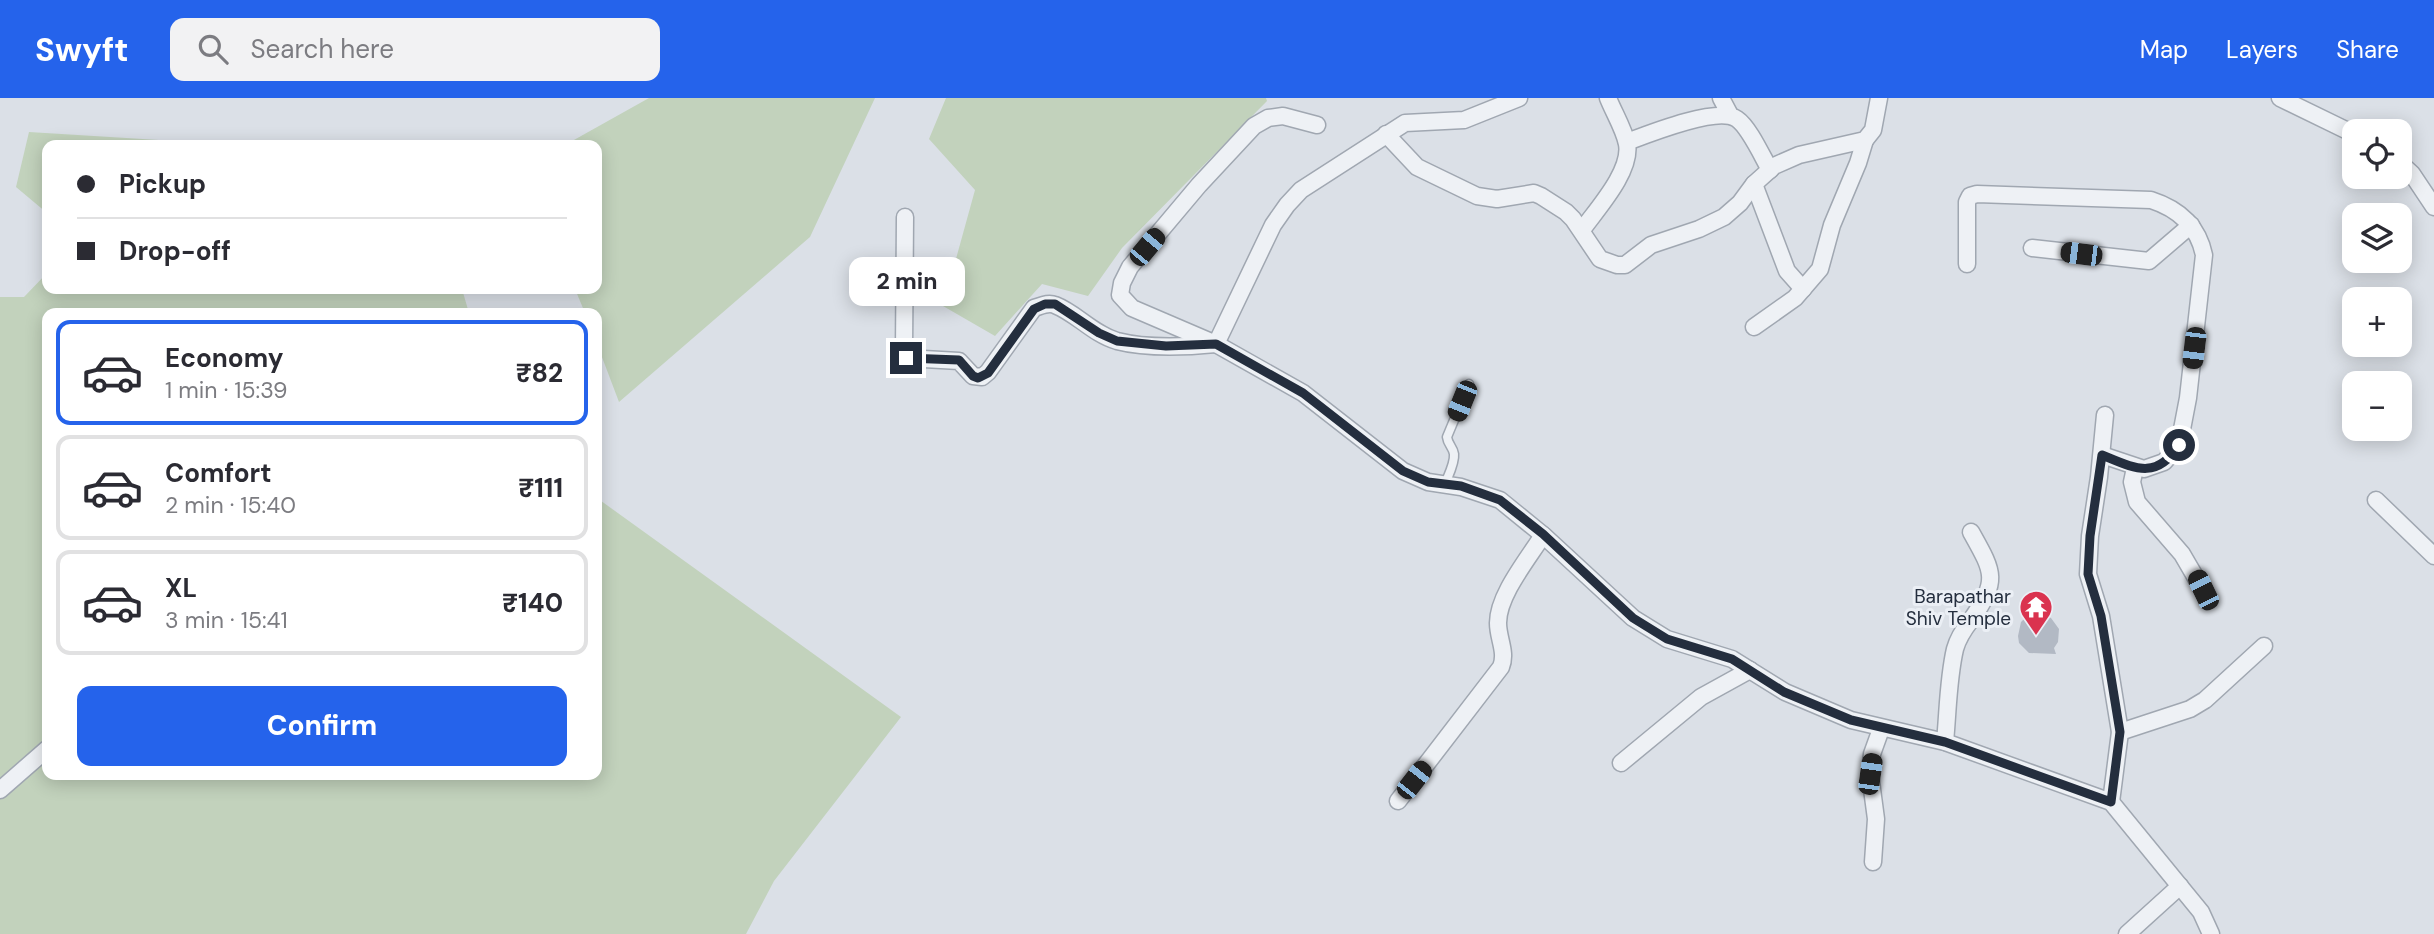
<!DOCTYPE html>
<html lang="en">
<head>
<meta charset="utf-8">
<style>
	body { margin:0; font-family:"DM Sans",sans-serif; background:#f2f2f3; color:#2b2b33; height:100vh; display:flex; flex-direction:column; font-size:26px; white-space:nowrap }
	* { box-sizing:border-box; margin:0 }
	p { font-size:23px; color:#7c7c81 }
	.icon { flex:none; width:38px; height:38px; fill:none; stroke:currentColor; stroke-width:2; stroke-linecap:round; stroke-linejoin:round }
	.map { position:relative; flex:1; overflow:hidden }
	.drawer { position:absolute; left:42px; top:210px; width:560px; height:472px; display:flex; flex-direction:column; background:#fff; border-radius:14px; box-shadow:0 4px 18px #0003 }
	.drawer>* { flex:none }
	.top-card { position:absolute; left:42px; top:42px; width:560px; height:154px; border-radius:14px; box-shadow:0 4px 18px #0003; display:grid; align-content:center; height:154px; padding:0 35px; background:#fff }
	.controls { position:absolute; left:2342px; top:21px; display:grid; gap:14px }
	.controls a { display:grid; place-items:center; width:70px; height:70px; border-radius:14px; background:#fff; box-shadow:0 4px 18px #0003; font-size:35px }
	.end { position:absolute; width:32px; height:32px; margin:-16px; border:9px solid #242e3e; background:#fff; box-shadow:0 0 0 4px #fff }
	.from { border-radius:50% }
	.bubble { position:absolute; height:49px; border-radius:14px; background:#fff; box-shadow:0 4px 18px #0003; font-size:23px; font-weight:800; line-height:49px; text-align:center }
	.car { position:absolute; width:21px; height:42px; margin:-21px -10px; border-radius:9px; box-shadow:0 0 5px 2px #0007; background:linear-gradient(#222 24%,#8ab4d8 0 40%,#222 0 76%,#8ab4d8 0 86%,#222 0) }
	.top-card b { display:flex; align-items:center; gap:24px; height:66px; font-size:26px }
	.top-card b+b { border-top:2px solid #e1e1e2 }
	.top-card i { width:18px; height:18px; background:#2b2b33 }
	ul { padding:12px 0 0; list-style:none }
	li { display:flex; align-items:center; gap:21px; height:105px; margin:0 14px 10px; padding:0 21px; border:4px solid #e1e1e2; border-radius:14px }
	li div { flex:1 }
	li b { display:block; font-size:26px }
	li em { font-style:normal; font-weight:800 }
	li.active { border-color:#2563eb }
	li>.icon { width:63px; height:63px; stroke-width:1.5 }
	.button { display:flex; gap:14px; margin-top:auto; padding:14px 35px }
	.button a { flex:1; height:80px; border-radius:14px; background:#2563eb; color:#fff; font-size:28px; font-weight:800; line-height:80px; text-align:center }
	header { display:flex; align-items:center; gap:42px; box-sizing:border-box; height:98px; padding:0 35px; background:#2563eb; color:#fff }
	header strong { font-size:33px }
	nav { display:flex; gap:38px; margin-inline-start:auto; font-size:24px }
	.search { width:490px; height:63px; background:#f2f2f3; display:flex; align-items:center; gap:18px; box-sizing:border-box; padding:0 24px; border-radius:14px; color:#7c7c81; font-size:26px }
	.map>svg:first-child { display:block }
	.green { fill:#c2d2bc }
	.building { fill:#b2b9c4 }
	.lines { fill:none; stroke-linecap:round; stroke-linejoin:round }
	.lane-casing { stroke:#a0a7b1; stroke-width:11 }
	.street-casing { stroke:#a0a7b1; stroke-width:19 }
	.lane { stroke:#eef1f5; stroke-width:8 }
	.street { stroke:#eef1f5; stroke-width:16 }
	.route { stroke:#242e3e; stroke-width:9 }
	.labels { text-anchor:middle; stroke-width:6; stroke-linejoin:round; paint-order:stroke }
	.poi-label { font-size:19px; fill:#242e3e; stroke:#ebeff5; text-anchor:end }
</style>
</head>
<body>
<header>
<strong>Swyft</strong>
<div class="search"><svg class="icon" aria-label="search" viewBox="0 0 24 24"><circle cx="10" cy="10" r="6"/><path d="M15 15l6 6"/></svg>Search here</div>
<nav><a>Map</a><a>Layers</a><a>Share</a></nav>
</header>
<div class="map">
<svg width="2434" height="836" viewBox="0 0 2434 836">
	<rect width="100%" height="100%" fill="#dbe0e7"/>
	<g class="green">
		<polygon points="649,0 875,0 810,139 619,304 597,246 597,215 585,215 575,191 597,191 597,47 565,47"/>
		<polygon points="946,0 1266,0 1267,3 1122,150 1088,198 1042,186 995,238 943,208 975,92 929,41"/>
		<polygon points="29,34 240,47 47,47 47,115 16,89"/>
		<polygon points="47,175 47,191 462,191 469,215 47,215 47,677 597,677 597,400 901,619 774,783 746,836 0,836 0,199 24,199"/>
	</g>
	<polygon class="building" points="2039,515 2051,520 2059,531 2058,544 2054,550 2056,556 2029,555 2019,545 2018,538 2021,524 2026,519"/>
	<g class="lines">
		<defs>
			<path id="lane" d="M1445 386C1448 378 1455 365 1454 356 1453 349 1448 347 1447 339L1469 286"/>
			<g id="street">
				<polyline points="1721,0 1730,17"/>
				<polyline points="2280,0 2354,36"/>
				<polyline points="1317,27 1283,18 1268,20 1254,28 1199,87 1130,169 1122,185 1120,197 1132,210 1216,246 1303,295 1403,373 1428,384 1461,389 1500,402 1543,437 1633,520 1667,541 1732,561 1785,594 1851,622 1945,644 2111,704 2201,814 2211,836"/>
				<polyline points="1386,36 1417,69 1477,98 1497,101 1534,95 1541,98 1566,114 1573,121 1600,161 1617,167 1625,167 1651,147 1699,131 1724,119 1740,105 1754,86 1774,68 1799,57 1865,42 1873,32 1879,0"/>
				<path d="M1627 44C1648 36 1718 8 1737 21 1749 29 1762 58 1770 72"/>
				<polyline points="2399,64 2412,76 2434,109"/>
				<polyline points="1754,86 1787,173 1803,191"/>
				<path d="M905 119 904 252 906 260 959 263 973 278 982 279 988 274 1034 210C1041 208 1048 204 1055 207 1076 215 1093 236 1117 243 1148 251 1185 249 1216 246L1273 127 1287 107 1301 92 1405 25 1464 22 1519 0"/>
				<path d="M1582 132C1597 111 1632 73 1627 46 1624 31 1614 15 1608 0"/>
				<polyline points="2032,150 2149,163 2191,127"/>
				<path d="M1967 166V104L1970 98 1977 96 2151 102C2179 111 2198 128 2204 157L2188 300 2179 347 2164 364 2144 371 2102 357"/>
				<polyline points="1754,229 1795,200 1820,171 1832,127 1858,65 1865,42"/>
				<polyline points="2105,317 2099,379 2090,438 2088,476 2101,518 2120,634 2111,704"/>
				<polyline points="2135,370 2132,384 2137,404 2182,456 2203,492"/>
				<polyline points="2376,402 2434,458"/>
				<polyline points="2120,634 2190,611 2205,602 2264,548"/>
				<path d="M1945 644C1948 613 1948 581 1955 551 1958 540 1964 531 1971 522 1999 482 1994 475 1971 434"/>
				<polyline points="1621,665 1701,599 1750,572"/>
				<polyline points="0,692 47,651"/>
				<path d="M1398 703 1501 569C1507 554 1498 541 1498 525 1498 497 1528 461 1543 437"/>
				<polyline points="1873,764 1876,721 1870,676 1872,656 1881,631"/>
				<polyline points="2127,836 2180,788"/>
			</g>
		</defs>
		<use href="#lane" class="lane-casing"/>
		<use href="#street" class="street-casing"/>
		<use href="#lane" class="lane"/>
		<use href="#street" class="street"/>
	</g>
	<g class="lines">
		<path class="route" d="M906 260 959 262 973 278 978 280 988 275 1034 211 1045 206H1055L1099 235 1117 243 1166 248 1216 246 1303 295 1403 373 1428 384 1461 388 1500 402 1543 436 1633 520 1667 541 1732 561 1784 594 1851 622 1945 644 2111 704 2120 634 2101 518 2088 476 2090 438 2102 357C2134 370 2156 383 2179 347"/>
	</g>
	<defs>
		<symbol id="temple-pin" viewBox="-11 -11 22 30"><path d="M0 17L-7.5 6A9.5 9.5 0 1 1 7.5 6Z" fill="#da334f" stroke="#ebeff5"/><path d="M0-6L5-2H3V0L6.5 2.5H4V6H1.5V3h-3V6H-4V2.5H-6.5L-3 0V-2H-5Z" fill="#fff"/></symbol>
	</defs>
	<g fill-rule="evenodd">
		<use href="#temple-pin" x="2017" y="490" width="38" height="52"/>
	</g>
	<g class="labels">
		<g class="poi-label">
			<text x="2011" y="505">Barapathar<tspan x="2011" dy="22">Shiv Temple</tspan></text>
		</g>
	</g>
</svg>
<div class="controls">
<a><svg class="icon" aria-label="locate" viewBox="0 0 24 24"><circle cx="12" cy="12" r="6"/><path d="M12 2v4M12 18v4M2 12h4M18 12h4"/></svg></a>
<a><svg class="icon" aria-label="layers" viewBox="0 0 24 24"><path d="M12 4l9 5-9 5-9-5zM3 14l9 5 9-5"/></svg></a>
<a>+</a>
<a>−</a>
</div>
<i class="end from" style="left:2179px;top:347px"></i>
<i class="end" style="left:906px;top:260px"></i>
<div class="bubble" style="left:849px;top:159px;width:116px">2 min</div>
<i class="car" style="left:1147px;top:149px;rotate:40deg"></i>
<i class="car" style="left:2081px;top:156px;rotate:277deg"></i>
<i class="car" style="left:2194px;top:250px;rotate:187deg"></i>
<i class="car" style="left:1462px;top:303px;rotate:202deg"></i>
<i class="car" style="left:2203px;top:492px;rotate:334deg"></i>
<i class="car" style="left:1870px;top:676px;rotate:8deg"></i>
<i class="car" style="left:1414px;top:682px;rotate:38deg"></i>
<div class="top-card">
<b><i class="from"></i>Pickup</b>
<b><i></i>Drop-off</b>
</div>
<section class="drawer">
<ul>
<li class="active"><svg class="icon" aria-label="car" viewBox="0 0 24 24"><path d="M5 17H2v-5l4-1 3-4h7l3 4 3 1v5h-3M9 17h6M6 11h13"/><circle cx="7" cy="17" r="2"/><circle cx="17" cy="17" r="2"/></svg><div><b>Economy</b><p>1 min · 15:39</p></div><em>₹82</em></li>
<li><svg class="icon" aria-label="car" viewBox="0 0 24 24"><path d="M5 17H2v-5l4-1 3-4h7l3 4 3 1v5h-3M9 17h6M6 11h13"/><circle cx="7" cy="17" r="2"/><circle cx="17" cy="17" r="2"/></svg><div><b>Comfort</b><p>2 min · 15:40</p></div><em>₹111</em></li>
<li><svg class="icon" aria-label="car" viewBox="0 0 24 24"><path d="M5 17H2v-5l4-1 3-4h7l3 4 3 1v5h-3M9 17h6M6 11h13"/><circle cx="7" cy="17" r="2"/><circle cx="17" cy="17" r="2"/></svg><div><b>XL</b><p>3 min · 15:41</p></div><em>₹140</em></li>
</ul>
<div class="button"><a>Confirm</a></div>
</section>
</div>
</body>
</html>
